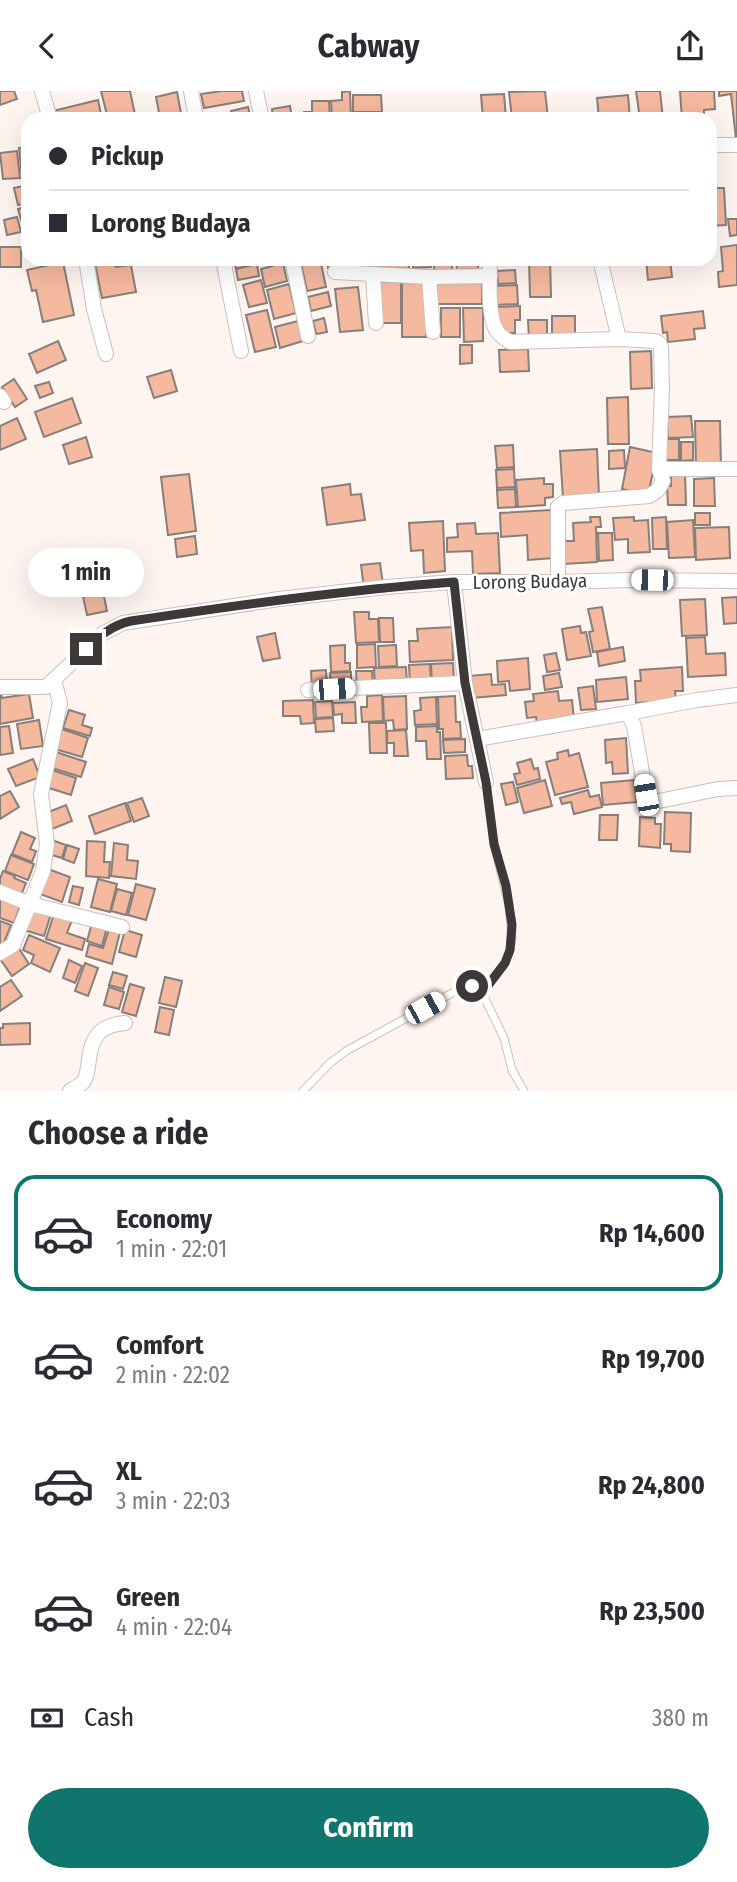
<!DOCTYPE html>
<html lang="en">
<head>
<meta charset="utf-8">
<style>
	body { margin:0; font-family:"Fira Sans Condensed",sans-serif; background:#f7f7f7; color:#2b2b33; height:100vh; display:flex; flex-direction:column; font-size:26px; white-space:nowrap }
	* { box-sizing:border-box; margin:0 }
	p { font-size:23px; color:#7c7c81 }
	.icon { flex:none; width:38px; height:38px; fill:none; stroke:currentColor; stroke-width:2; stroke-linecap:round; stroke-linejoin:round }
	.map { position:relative; height:1000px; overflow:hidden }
	.panel { display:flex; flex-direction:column; background:#fff; flex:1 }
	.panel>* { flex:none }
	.banner { position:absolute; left:21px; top:21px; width:696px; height:154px; border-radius:21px; box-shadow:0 7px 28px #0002; display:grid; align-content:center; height:154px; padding:0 28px; background:#fff }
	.end { position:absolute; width:32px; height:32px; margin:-16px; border:9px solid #3d3938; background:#fff; box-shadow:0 0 0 4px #fff }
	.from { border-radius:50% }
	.bubble { position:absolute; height:49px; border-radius:24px; background:#fff; box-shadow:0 7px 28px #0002; font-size:23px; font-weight:700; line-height:49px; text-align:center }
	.car { position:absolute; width:21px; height:42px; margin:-21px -10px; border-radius:9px; box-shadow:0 0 5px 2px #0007; background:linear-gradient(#fff 24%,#345 0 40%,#fff 0 76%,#345 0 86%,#fff 0) }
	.banner b { display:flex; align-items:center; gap:24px; height:66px; font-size:26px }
	.banner b+b { border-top:2px solid #e1e1e2 }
	.banner i { width:18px; height:18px; background:#2b2b33 }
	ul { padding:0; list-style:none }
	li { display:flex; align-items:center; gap:21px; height:116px; margin:0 14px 10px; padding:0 14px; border:4px solid transparent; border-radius:21px }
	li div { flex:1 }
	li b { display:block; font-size:26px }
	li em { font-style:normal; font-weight:700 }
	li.active { border-color:#0f766e }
	li>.icon { width:63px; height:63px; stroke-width:1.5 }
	h2 { padding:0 28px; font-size:32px; line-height:84px }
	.pay { display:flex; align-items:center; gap:18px; height:77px; padding:0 28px; font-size:26px }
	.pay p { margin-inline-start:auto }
	.cta { display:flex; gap:14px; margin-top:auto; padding:14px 28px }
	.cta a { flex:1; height:80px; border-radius:42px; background:#0f766e; color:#fff; font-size:28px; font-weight:700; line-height:80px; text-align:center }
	header { display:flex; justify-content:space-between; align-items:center; height:91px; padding:0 28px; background:#fff; font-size:32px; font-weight:700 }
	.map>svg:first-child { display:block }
	.building { fill:#f5b99f; stroke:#877f7b; stroke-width:2 }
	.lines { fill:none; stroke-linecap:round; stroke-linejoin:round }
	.lane-casing { stroke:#cac1bd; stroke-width:9 }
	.street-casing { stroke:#cac1bd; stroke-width:16 }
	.lane { stroke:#fff; stroke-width:7 }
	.street { stroke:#fff; stroke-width:14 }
	.route { stroke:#3d3938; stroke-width:9 }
	.labels { text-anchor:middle; stroke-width:5; stroke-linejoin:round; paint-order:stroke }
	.street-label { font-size:19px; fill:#3d3938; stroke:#fff }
</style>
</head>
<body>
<header><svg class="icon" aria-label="back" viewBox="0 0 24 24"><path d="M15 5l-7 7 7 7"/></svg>Cabway<svg class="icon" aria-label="share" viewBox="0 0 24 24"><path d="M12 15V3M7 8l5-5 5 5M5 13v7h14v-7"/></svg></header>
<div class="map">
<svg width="737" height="1000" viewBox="0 0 737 1000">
	<rect width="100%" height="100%" fill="#fef4f0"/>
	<g class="building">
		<polygon points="0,0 14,0 17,8 0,14"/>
		<polygon points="101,0 130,0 136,28 108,28"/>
		<polygon points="222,0 242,0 244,10 204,17 201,3"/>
		<polygon points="350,0 351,28 332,28 331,10 342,9 342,1"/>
		<polygon points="545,0 548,28 512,28 509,1"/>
		<polygon points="636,0 660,0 663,28 640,28"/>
		<polygon points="680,0 714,0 715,18 704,19 704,28 682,28"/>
		<polygon points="719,0 737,0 737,47 736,48 731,3 719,5"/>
		<polygon points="177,1 181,22 160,27 156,6"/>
		<polygon points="504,3 506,28 483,28 481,4"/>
		<polygon points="353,4 381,4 382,21 353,21"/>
		<polygon points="628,4 630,28 599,28 597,7"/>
		<polygon points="98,9 102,28 55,28 53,20"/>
		<polygon points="312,10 329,10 330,28 304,28 304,21 312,21"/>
		<polygon points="290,15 292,28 273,28 272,18"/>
		<polygon points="248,16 251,28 232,28 231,20"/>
		<polygon points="382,23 382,28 352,28 352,24"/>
		<polygon points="28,56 28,85 22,86 19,57"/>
		<polygon points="17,60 20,87 3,88 0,62"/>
		<polygon points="710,91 715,91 715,97 724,97 726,134 710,135"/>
		<polygon points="28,94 28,112 18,114 14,97"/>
		<polygon points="28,115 28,142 25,143 18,118"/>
		<polygon points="17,126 21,141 7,144 4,129"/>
		<polygon points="728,128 737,128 737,144 730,145"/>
		<polygon points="737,154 737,194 719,196 718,181 723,180 721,156"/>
		<rect x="0" y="156" width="21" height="20"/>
		<polygon points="94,168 115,168 116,176 131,174 136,201 102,207"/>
		<polygon points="233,168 257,168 258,173 236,178"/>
		<polygon points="300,168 320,168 326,196 307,200"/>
		<polygon points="328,168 346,168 347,177 328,177"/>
		<polygon points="349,168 369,168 370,176 349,177"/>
		<rect x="379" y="168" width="30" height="12"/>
		<polygon points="413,168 431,168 431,176 413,177"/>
		<rect x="434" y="168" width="18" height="17"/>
		<polygon points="456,168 478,168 478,178 457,179"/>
		<polygon points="529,168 550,168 551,206 530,206"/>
		<polygon points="646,168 670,168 672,186 648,189"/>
		<polygon points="63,171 74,224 43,231 36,199 32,200 27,179"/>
		<polygon points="283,172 287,190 265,196 261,178"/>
		<polygon points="257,173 259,185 238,189 236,178"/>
		<polygon points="515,179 516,192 498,193 497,180"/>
		<polygon points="261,189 267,212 249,216 243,194"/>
		<polygon points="402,189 426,190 426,246 402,246"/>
		<polygon points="380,190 401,191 401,232 379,232"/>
		<rect x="434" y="190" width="48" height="23"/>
		<polygon points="289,193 296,222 274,228 267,199"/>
		<polygon points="517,194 518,213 494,214 494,195"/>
		<polygon points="358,196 363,239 340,241 335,198"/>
		<polygon points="328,201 331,215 311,220 308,206"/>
		<polygon points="520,215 520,229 515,229 515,242 500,242 494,216"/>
		<rect x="441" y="217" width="19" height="29"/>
		<polygon points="463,217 483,217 483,250 464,251"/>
		<polygon points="267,219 276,256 255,261 246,224"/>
		<polygon points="703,220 705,237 694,238 695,248 668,251 667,241 663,242 661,225"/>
		<rect x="552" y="225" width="23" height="22"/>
		<polygon points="324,227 327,241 316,243 313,230"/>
		<polygon points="528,229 547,229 547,247 529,248"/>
		<polygon points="298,230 303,250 280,257 275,236"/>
		<polygon points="58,250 66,269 37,282 29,263"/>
		<polygon points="460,254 472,254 472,272 460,273"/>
		<polygon points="528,258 529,280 500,281 499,259"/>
		<polygon points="651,260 652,297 631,298 630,261"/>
		<polygon points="171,279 177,300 154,307 147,286"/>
		<polygon points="14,288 27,308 15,316 2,296"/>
		<polygon points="49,291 53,302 40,307 35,295"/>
		<polygon points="628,306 629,353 608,353 607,307"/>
		<polygon points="72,307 81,332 44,346 35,321"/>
		<polygon points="691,325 693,346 668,347 667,326"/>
		<polygon points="17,327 26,348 0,359 0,335"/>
		<polygon points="695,330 720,330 721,376 696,377"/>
		<polygon points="86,346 92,366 69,373 63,354"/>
		<rect x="664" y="348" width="15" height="21"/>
		<polygon points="681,351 693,351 693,369 681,370"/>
		<polygon points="513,354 514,376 497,377 495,355"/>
		<polygon points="630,356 657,362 648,404 622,398"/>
		<polygon points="597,358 599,405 563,407 560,360"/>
		<polygon points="624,359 625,377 609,378 609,360"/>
		<polygon points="514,378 515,396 497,397 496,379"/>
		<polygon points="671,382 685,382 686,414 668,414 667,395 671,395"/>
		<polygon points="189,383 196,440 168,444 161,386"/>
		<polygon points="544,387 544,393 553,393 553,406 545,407 545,414 518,416 516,389"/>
		<polygon points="714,387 715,415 694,415 694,388"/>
		<polygon points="350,393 351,404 361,403 365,429 327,434 322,397"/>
		<polygon points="515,398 516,416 498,417 497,399"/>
		<polygon points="551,419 554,467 528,469 527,444 501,446 500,422"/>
		<rect x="695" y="422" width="15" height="12"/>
		<polygon points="590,426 600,426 601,436 596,436 597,471 564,473 563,450 574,450 573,432 591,431"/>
		<polygon points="634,426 634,430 648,429 650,461 628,462 628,448 615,449 613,427"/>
		<polygon points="666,426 667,458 653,458 652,427"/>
		<polygon points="693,429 695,466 669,467 667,431"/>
		<polygon points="443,430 445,480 424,482 423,459 411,460 409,432"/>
		<polygon points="475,432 476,443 498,442 500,482 473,483 472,460 447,461 447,447 458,446 457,433"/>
		<polygon points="729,436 730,467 696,469 695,437"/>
		<polygon points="598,442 612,442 613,469 599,470"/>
		<polygon points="195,445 197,463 177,466 175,448"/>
		<polygon points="380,472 383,494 364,497 361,474"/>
		<polygon points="100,486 107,520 87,524 80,491"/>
		<polygon points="737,506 737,532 724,533 722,507"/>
		<polygon points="705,508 707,544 682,545 680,509"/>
		<polygon points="602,516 610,558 593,561 589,541 593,540 588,518"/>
		<polygon points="354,521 369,521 369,528 378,528 379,551 356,552"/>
		<polygon points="379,527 393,527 394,551 380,551"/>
		<polygon points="580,535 581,542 586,541 591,565 567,569 562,538"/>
		<polygon points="452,536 453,569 410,571 409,550 418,550 417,538"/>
		<polygon points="275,542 280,567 263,570 257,546"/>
		<polygon points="705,546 706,563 725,562 726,584 688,586 686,547"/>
		<polygon points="375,553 376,576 357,577 357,554"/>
		<polygon points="345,554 345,572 350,572 350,580 331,581 330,555"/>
		<polygon points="396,554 397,575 379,576 378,555"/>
		<polygon points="623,556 625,570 599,575 597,561"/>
		<polygon points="556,562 560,579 547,581 544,564"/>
		<polygon points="528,567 530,598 510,600 509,590 498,591 497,570"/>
		<polygon points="453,572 454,590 432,591 431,573"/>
		<polygon points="430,573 431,591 410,592 409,574"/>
		<polygon points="406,576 407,593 375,595 374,577"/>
		<polygon points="682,576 683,600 675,600 676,609 636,612 635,590 641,590 640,579"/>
		<polygon points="326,579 327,596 312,597 311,580"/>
		<polygon points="356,580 372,580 373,595 357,596"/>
		<polygon points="351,581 351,596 331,597 330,582"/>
		<polygon points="559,582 562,596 545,599 543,585"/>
		<polygon points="491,583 492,594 505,593 506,604 472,607 470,585"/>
		<polygon points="626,586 628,608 597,611 596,589"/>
		<polygon points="593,595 596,618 581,619 578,597"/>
		<polygon points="0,599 2,607 29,603 33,627 0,633"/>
		<polygon points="558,600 559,610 572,609 574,629 537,633 536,626 527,627 525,611 534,610 533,603"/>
		<polygon points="382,604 383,630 362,631 361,616 367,616 367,605"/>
		<polygon points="406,605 407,638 394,639 393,629 384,630 383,606"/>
		<polygon points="455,605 456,631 460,631 461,647 443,648 443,638 439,638 438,606"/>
		<polygon points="436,606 437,633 415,634 414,620 421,619 420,607"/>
		<polygon points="313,609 314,632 301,633 300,625 283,625 283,610"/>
		<polygon points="332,610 333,626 316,627 315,611"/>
		<polygon points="355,611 356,632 342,632 342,623 334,624 333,612"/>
		<polygon points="69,619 85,624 82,634 92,637 90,645 63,637"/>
		<polygon points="333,627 334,640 316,641 315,628"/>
		<polygon points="39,629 43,655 21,658 17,633"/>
		<polygon points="369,632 386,632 387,662 370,662"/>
		<polygon points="9,635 13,662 0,664 0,636"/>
		<polygon points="437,635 437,641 440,641 441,668 427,668 426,650 416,650 416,636"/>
		<polygon points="62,638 88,647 82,666 55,658"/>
		<polygon points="406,639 408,665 394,665 394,652 387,652 387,640"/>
		<polygon points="626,647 628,682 613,683 612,671 606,672 605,649"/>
		<polygon points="465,648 465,661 444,662 443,649"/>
		<polygon points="568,659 569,665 579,662 588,696 555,704 546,671 558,668 557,662"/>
		<polygon points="56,661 86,671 81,686 52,677"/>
		<polygon points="467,664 468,675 472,675 473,687 446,688 445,665"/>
		<polygon points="33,668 40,686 16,695 8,678"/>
		<polygon points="531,668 534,678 538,677 540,688 517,694 514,683 520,682 517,672"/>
		<polygon points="52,679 76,687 71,704 46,696"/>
		<polygon points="545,689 552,715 524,722 517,697"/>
		<polygon points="634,689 637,711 603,714 601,692"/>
		<polygon points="513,691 518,711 506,714 501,693"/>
		<polygon points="588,699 590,706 599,704 602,716 574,723 571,711 562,713 560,707"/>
		<polygon points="10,700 19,716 0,728 0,705"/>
		<polygon points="142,707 149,725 134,731 127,712"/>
		<polygon points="125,712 131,730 95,743 89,725"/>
		<polygon points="66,714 72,730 52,738 46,722"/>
		<polygon points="665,721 691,722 690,761 671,760 671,753 664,753"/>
		<polygon points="600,724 618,724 617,749 599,749"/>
		<polygon points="640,726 655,727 655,733 661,733 660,757 639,755"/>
		<polygon points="21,741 35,747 30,758 36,760 32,771 12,763"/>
		<polygon points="52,749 66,754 62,767 48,763"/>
		<polygon points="87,750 105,751 104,771 110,771 109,787 86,785"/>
		<polygon points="114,752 128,754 127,769 138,770 136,788 111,785"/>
		<polygon points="67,754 79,758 74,772 63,768"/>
		<polygon points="11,764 34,773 28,789 5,780"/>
		<polygon points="48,778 70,786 62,811 40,803"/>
		<polygon points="3,780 15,785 14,787 26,792 20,807 0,799 0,788"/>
		<polygon points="98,788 117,793 110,821 91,816"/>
		<polygon points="136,793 155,798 146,829 128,824"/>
		<polygon points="73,795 83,797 79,814 69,811"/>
		<polygon points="117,798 132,802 126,824 111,820"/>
		<polygon points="0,805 21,813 14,832 0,827"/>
		<polygon points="31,816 51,823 44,845 24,839"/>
		<polygon points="54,823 72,829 67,842 85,848 82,859 46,848"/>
		<polygon points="0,830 11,834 3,854 0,853"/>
		<polygon points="92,832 107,836 102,855 87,850"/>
		<polygon points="109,838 120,841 112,873 86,865 89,853 103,857"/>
		<polygon points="125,839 142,844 136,866 119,861"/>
		<polygon points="29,844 60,857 50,881 31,872 34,864 23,859"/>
		<polygon points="18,856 29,873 12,885 0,868"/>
		<polygon points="69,869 82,875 75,892 63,887"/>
		<polygon points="85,872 98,877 88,905 75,900"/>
		<polygon points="113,881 127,885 123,898 109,894"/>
		<polygon points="165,886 182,890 176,916 159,912"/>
		<polygon points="11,889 22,905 0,920 0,896"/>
		<polygon points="130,893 144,897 136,925 122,921"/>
		<polygon points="109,896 124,901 119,918 104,914"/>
		<polygon points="160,916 174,919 169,944 155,941"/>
		<polygon points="30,932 30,953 0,954 0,937 3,937 3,933"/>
	</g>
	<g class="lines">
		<defs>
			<g id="lane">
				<polyline points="486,691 494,753 509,814 512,847 510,859 505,872 486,897 485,908 504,947 512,979 524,1000"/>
				<polyline points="303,1000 330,972 346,960 465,895 486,897"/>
			</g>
			<g id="street">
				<polyline points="42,0 50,28"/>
				<polyline points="191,0 196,28"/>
				<polyline points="256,0 262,28"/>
				<polyline points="710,54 737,54"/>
				<polyline points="86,168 94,218 106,263"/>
				<polyline points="223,168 241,260"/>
				<polyline points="292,168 308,245"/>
				<path d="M490 168C490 187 487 225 497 240 500 245 505 248 510 251L619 248 655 250 659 252 661 256 662 298 659 378 663 390 658 399 649 405 563 412 558 416V491"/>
				<polyline points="600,168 619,248"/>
				<polyline points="335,181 429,186 490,185"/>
				<polyline points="373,183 376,232"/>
				<polyline points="429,186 433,241"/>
				<polyline points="0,305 4,311"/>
				<polyline points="659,378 737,378"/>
				<polyline points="454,491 465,592 486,691"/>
				<polyline points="0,596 46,596 102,543 123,532 279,508 386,496 454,491 558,491 630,489 737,490"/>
				<polyline points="308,599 465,592"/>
				<polyline points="737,604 697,609 628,622 634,635 646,704 651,710 659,710 718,698 737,697"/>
				<polyline points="477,648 628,622"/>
				<polyline points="0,801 30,813 122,836"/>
				<polyline points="0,862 13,854 43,780 47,753 41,703 60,612 54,589"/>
				<path d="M70 1000C74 997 81 994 84 990 88 983 88 975 89 968 92 943 102 934 125 932"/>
			</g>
		</defs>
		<use href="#lane" class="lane-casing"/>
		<use href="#street" class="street-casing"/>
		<use href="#lane" class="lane"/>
		<use href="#street" class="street"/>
	</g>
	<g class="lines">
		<path class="route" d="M86 558C100 545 112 534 131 530 239 514 346 499 454 491L465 592 486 691 494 753 506 795 512 834 510 859 505 872 486 897 472 895"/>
	</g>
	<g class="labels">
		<g class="street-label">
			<text transform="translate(530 490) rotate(-1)" y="7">Lorong Budaya</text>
		</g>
	</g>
</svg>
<i class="end from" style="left:472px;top:895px"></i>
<i class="end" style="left:86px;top:558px"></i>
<div class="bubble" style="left:28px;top:457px;width:116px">1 min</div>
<i class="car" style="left:652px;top:489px;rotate:271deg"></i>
<i class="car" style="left:334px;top:598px;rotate:87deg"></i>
<i class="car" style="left:646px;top:704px;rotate:350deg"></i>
<i class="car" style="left:425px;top:917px;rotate:61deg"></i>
<div class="banner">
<b><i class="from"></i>Pickup</b>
<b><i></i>Lorong Budaya</b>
</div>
</div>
<section class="panel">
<h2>Choose a ride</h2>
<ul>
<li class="active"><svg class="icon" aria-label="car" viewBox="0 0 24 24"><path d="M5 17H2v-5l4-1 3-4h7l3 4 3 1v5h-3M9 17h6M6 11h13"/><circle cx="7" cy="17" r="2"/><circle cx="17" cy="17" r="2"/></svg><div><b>Economy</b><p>1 min · 22:01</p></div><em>Rp 14,600</em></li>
<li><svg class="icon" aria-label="car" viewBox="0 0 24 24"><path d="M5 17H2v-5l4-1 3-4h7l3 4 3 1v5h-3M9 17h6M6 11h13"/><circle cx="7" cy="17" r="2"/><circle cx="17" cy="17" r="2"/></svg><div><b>Comfort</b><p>2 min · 22:02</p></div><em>Rp 19,700</em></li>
<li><svg class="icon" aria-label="car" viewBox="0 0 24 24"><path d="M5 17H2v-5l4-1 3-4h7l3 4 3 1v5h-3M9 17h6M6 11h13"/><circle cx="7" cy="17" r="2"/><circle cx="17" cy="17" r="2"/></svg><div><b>XL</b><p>3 min · 22:03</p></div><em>Rp 24,800</em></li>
<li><svg class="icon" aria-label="car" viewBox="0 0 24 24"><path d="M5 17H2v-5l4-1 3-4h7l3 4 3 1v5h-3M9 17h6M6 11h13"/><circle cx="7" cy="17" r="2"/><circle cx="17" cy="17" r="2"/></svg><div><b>Green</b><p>4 min · 22:04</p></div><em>Rp 23,500</em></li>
</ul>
<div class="pay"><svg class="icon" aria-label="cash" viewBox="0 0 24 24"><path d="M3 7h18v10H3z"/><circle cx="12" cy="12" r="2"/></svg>Cash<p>380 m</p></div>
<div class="cta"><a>Confirm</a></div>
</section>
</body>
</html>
